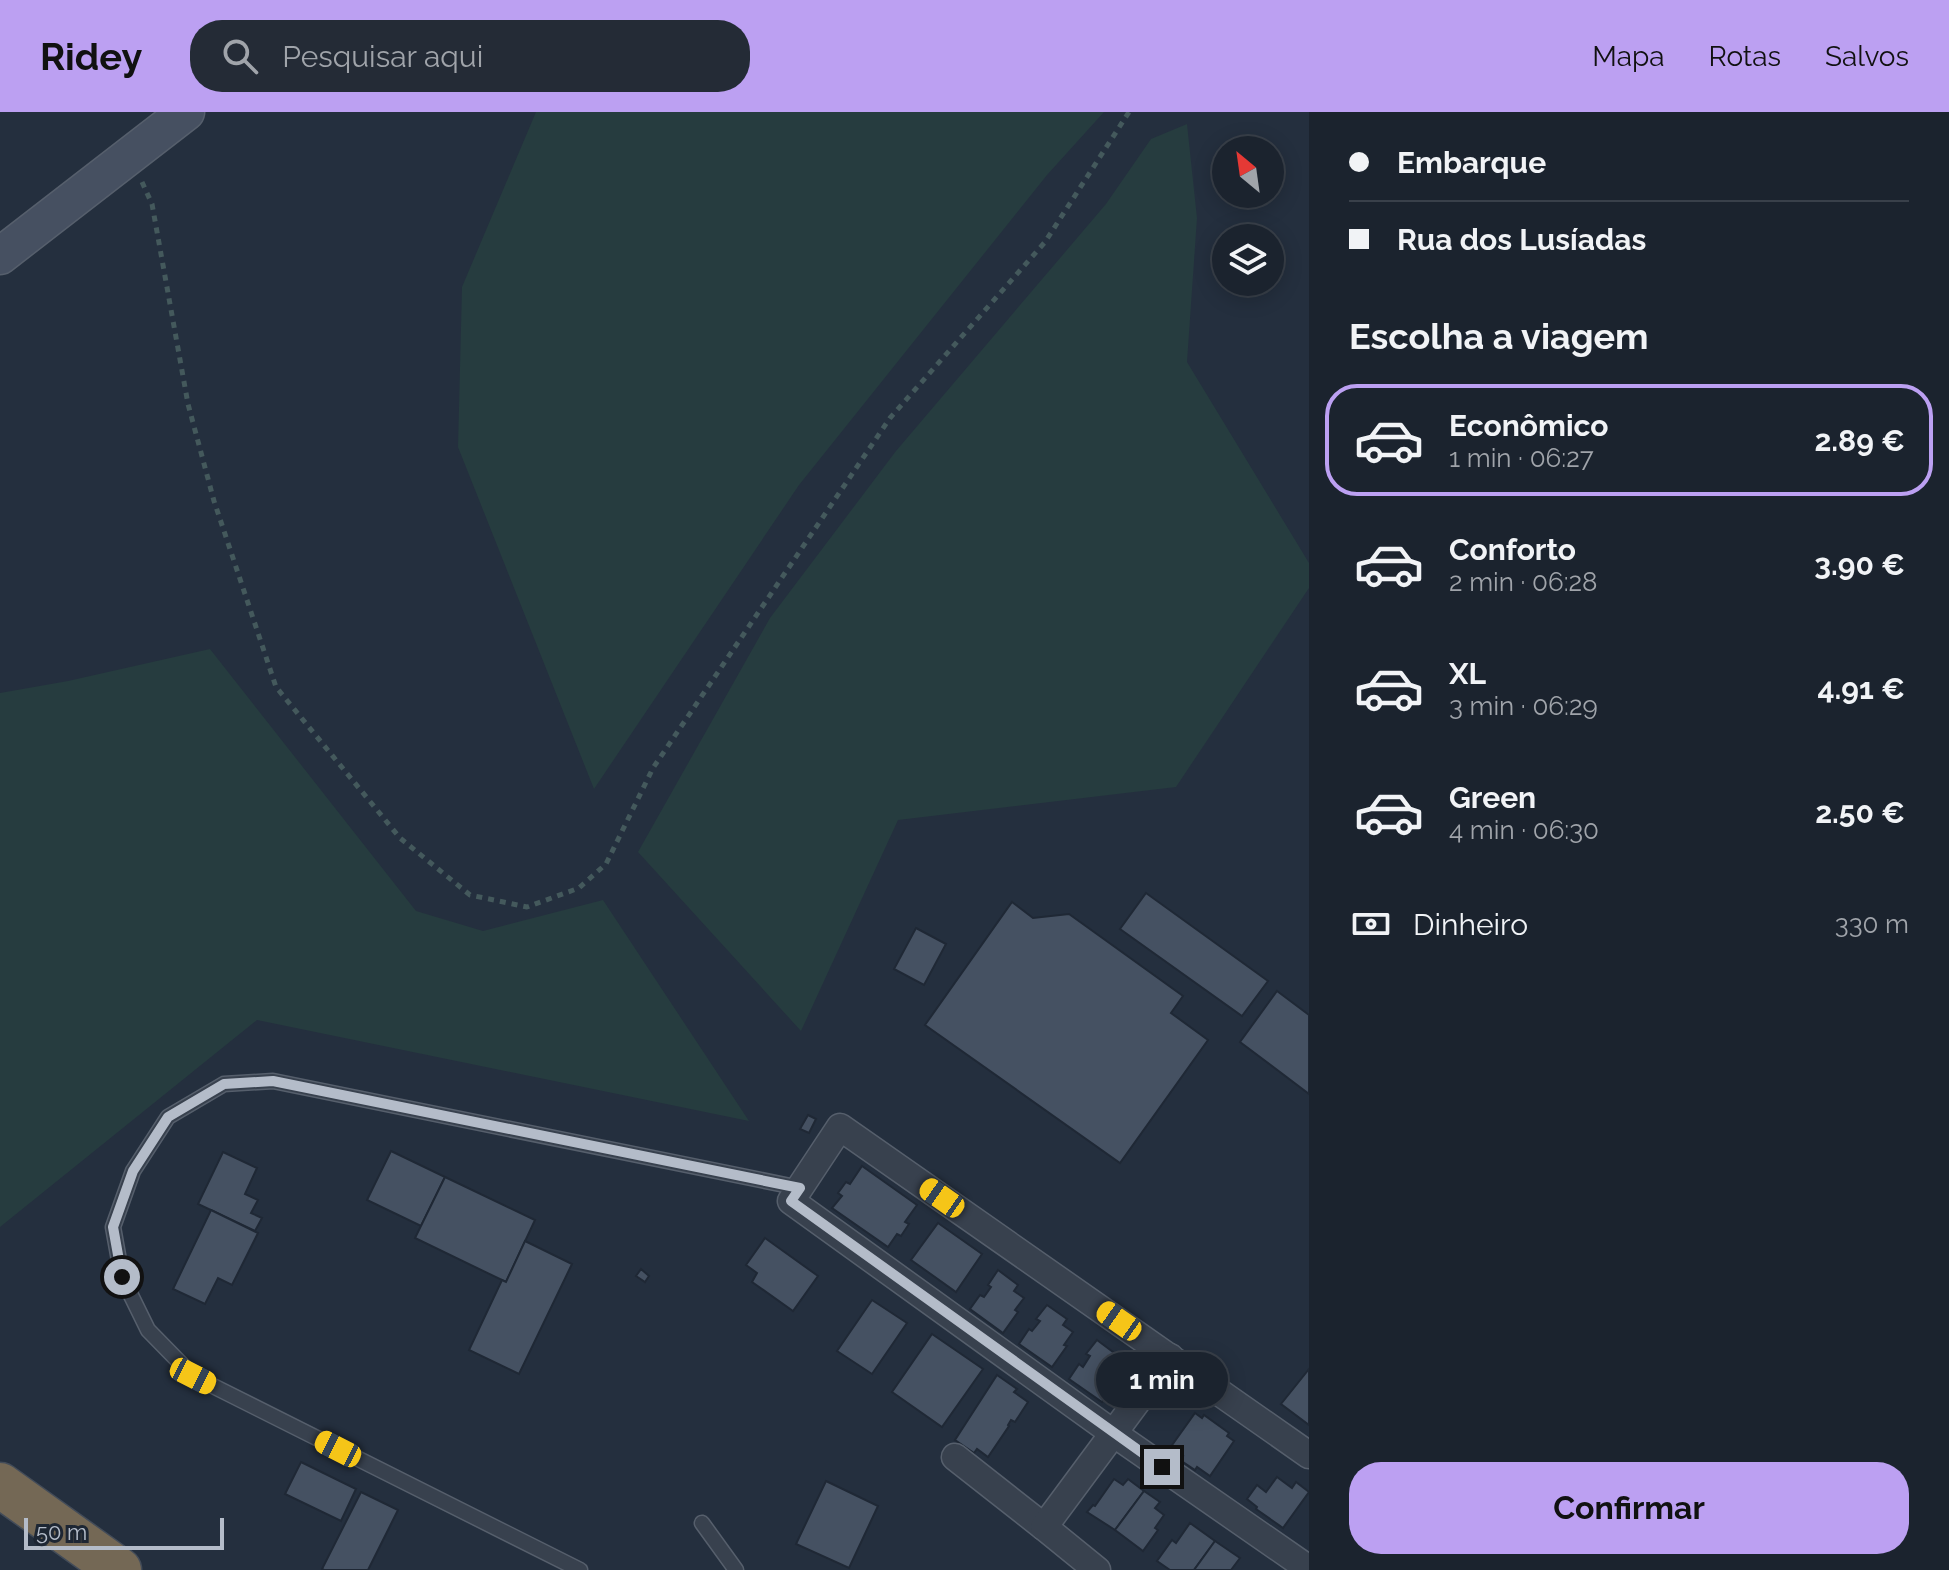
<!DOCTYPE html>
<html lang="pt">
<head>
<meta charset="utf-8">
<style>
	body { margin:0; font-family:Raleway,sans-serif; background:#242b36; color:#f1f3f6; height:100vh; display:flex; flex-direction:column; font-size:30px; white-space:nowrap }
	* { box-sizing:border-box; margin:0 }
	p { font-size:26px; color:#a0a4aa }
	.icon { flex:none; width:44px; height:44px; fill:none; stroke:currentColor; stroke-width:2; stroke-linecap:round; stroke-linejoin:round }
	.map { position:relative; flex:1; overflow:hidden }
	.sheet { display:flex; flex-direction:column; background:#1b232e; width:640px }
	.sheet>* { flex:none }
	.guide { display:grid; align-content:center; height:176px; padding:0 40px; background:#1b232e }
	.needle { width:52px; rotate:331deg }
	.buttons { position:absolute; left:1212px; top:24px; display:grid; gap:16px }
	.buttons a { display:grid; place-items:center; width:72px; height:72px; border-radius:50%; background:#1b232e; box-shadow:0 4px 20px #0003,0 0 0 2px #39404a; font-size:40px }
	.scale { position:absolute; left:24px; bottom:20px; width:200px; box-sizing:border-box; padding-left:8px; border:4px solid #b4bcc9; border-top:0; font-size:22px; line-height:28px; white-space:nowrap; color:#b4bcc9; -webkit-text-stroke:6px #1d2633; paint-order:stroke }
	.end { position:absolute; width:36px; height:36px; margin:-18px; border:10px solid #b4bcc9; background:#111; box-shadow:0 0 0 4px #111 }
	.from { border-radius:50% }
	.bubble { position:absolute; height:56px; border-radius:28px; background:#1b232e; box-shadow:0 4px 20px #0003,0 0 0 2px #39404a; font-size:26px; font-weight:700; line-height:56px; text-align:center }
	.car { position:absolute; width:24px; height:48px; margin:-24px -12px; border-radius:10px; box-shadow:0 0 6px 2px #0007; background:linear-gradient(#f5c518 24%,#345 0 40%,#f5c518 0 76%,#345 0 86%,#f5c518 0) }
	.guide b { display:flex; align-items:center; gap:28px; height:76px; font-size:30px }
	.guide b+b { border-top:2px solid #39404a }
	.guide i { width:20px; height:20px; background:#f1f3f6 }
	ul { padding:0; list-style:none }
	li { display:flex; align-items:center; gap:24px; height:112px; margin:0 16px 12px; padding:0 24px; border:4px solid transparent; border-radius:32px }
	li div { flex:1 }
	li b { display:block; font-size:30px }
	li em { font-style:normal; font-weight:700 }
	li.current { border-color:#bca0f2 }
	li>.icon { width:72px; height:72px; stroke-width:1.5 }
	h2 { padding:0 40px; font-size:36px; line-height:96px }
	.pay { display:flex; align-items:center; gap:20px; height:88px; padding:0 40px; font-size:30px }
	.pay p { margin-inline-start:auto }
	.action { display:flex; gap:16px; margin-top:auto; padding:16px 40px }
	.action a { flex:1; height:92px; border-radius:32px; background:#bca0f2; color:#111; font-size:32px; font-weight:700; line-height:92px; text-align:center }
	header { display:flex; align-items:center; gap:48px; box-sizing:border-box; height:112px; padding:0 40px; background:#bca0f2; color:#111 }
	header strong { font-size:38px }
	nav { display:flex; gap:44px; margin-inline-start:auto; font-size:28px }
	.search { width:560px; height:72px; background:#242b36; display:flex; align-items:center; gap:20px; box-sizing:border-box; padding:0 28px; border-radius:32px; color:#a0a4aa; font-size:30px }
	main { display:flex; flex:1; min-height:0 }
	.map>svg:first-child { display:block }
	.green { fill:#263c3f }
	.building { fill:#455162; stroke:#1f2835; stroke-width:2 }
	.lines { fill:none; stroke-linecap:round; stroke-linejoin:round }
	.lane-casing { stroke:#565f6c; stroke-width:17 }
	.street-casing { stroke:#565f6c; stroke-width:29 }
	.secondary-casing { stroke:#565f6c; stroke-width:39 }
	.highway-casing { stroke:#434c59; stroke-width:47 }
	.path { stroke:#44595c; stroke-width:5; stroke-dasharray:6 6; stroke-linecap:butt }
	.lane { stroke:#38414e; stroke-width:14 }
	.street { stroke:#38414e; stroke-width:26 }
	.secondary { stroke:#465061; stroke-width:36 }
	.highway { stroke:#746855; stroke-width:44 }
	.route { stroke:#b4bcc9; stroke-width:10 }
</style>
</head>
<body>
<header>
<strong>Ridey</strong>
<div class="search"><svg class="icon" aria-label="search" viewBox="0 0 24 24"><circle cx="10" cy="10" r="6"/><path d="M15 15l6 6"/></svg>Pesquisar aqui</div>
<nav><a>Mapa</a><a>Rotas</a><a>Salvos</a></nav>
</header>
<main>
<div class="map">
<svg width="1309" height="1458" viewBox="0 0 1309 1458">
	<rect width="100%" height="100%" fill="#242f3e"/>
	<g class="green">
		<polygon points="536,0 1104,0 1047,63 799,373 594,677 458,335 462,175"/>
		<polygon points="1187,12 1197,106 1187,250 1309,451 1309,476 1176,675 898,708 801,919 638,740 770,506 896,339 1106,92 1151,27"/>
		<polygon points="210,537 416,799 483,819 603,788 749,1009 257,908 0,1115 0,581 68,569"/>
	</g>
	<g class="building">
		<polygon points="1146,781 1268,869 1242,904 1120,817"/>
		<polygon points="1012,790 1033,806 1069,802 1183,884 1171,901 1208,928 1120,1051 925,913"/>
		<polygon points="916,816 946,832 924,873 894,857"/>
		<polygon points="1277,879 1309,903 1309,982 1240,930"/>
		<polygon points="808,1003 816,1007 809,1021 800,1017"/>
		<polygon points="391,1039 445,1065 421,1114 367,1088"/>
		<polygon points="223,1040 257,1056 245,1082 258,1088 251,1101 262,1106 255,1119 198,1092"/>
		<polygon points="862,1054 917,1093 905,1110 909,1112 901,1124 897,1122 888,1135 832,1096 842,1084 838,1081 846,1070 850,1072"/>
		<polygon points="445,1065 535,1108 506,1170 415,1126"/>
		<polygon points="211,1098 258,1121 232,1173 218,1166 205,1192 173,1177"/>
		<polygon points="938,1111 982,1142 956,1180 911,1148"/>
		<polygon points="765,1126 818,1164 793,1199 752,1170 757,1161 746,1153"/>
		<polygon points="525,1129 572,1152 519,1262 469,1238 502,1168 506,1170"/>
		<polygon points="641,1157 649,1164 645,1170 636,1164"/>
		<polygon points="998,1158 1018,1173 1014,1179 1024,1186 1015,1198 1018,1200 1003,1221 970,1197 980,1183 984,1185 991,1175 988,1173"/>
		<polygon points="872,1188 907,1211 872,1262 837,1239"/>
		<polygon points="1047,1193 1067,1207 1063,1213 1073,1220 1064,1233 1067,1234 1052,1255 1019,1232 1029,1217 1032,1219 1040,1209 1036,1207"/>
		<polygon points="932,1222 983,1257 942,1315 892,1280"/>
		<polygon points="1097,1228 1117,1243 1113,1248 1123,1255 1114,1268 1117,1269 1102,1290 1069,1267 1079,1252 1083,1255 1090,1244 1086,1242"/>
		<polygon points="1309,1257 1309,1313 1281,1292"/>
		<polygon points="997,1263 1017,1277 1014,1280 1028,1290 1015,1310 1011,1308 1008,1313 1009,1314 988,1345 977,1337 974,1341 955,1328"/>
		<polygon points="1195,1301 1202,1306 1204,1303 1229,1321 1227,1324 1234,1329 1210,1364 1197,1355 1195,1358 1180,1348 1183,1344 1170,1336"/>
		<polygon points="301,1350 356,1377 341,1409 285,1382"/>
		<polygon points="1277,1365 1292,1376 1296,1370 1309,1380 1283,1416 1256,1397 1257,1395 1247,1387 1257,1373 1266,1380"/>
		<polygon points="1114,1367 1123,1373 1128,1367 1144,1379 1115,1418 1087,1400 1093,1393 1095,1394"/>
		<polygon points="826,1369 878,1394 849,1456 796,1432"/>
		<polygon points="1144,1379 1160,1390 1155,1396 1164,1403 1155,1416 1158,1418 1143,1439 1115,1418"/>
		<polygon points="361,1380 398,1398 368,1458 324,1458 322,1457"/>
		<polygon points="1190,1411 1215,1429 1194,1458 1170,1458 1157,1449 1172,1428 1176,1431"/>
		<polygon points="1215,1429 1240,1446 1231,1458 1194,1458"/>
	</g>
	<g class="lines">
		<defs>
			<g id="lane">
				<polyline points="702,1411 736,1458"/>
				<polyline points="580,1458 193,1264 148,1218 122,1165 113,1115 133,1059 168,1005 224,972 273,969 800,1076"/>
			</g>
			<g id="street">
				<polyline points="1309,1343 840,1015 791,1089 1113,1321 1309,1457"/>
				<polyline points="955,1345 1044,1415"/>
				<polyline points="1097,1458 1044,1415 1170,1245"/>
			</g>
			<polyline id="secondary" points="0,144 186,0"/>
			<polyline id="highway" points="0,1373 119,1458"/>
		</defs>
		<use href="#lane" class="lane-casing"/>
		<use href="#street" class="street-casing"/>
		<use href="#secondary" class="secondary-casing"/>
		<use href="#highway" class="highway-casing"/>
		<polyline class="path" points="142,70 152,92 188,292 214,389 276,575 400,726 470,783 527,795 579,776 606,752 653,656 890,306 1045,130 1129,0"/>
		<use href="#lane" class="lane"/>
		<use href="#street" class="street"/>
		<use href="#secondary" class="secondary"/>
		<use href="#highway" class="highway"/>
	</g>
	<g class="lines">
		<polyline class="route" points="122,1165 113,1115 133,1059 168,1005 224,972 273,969 800,1076 791,1089 1162,1355"/>
	</g>
</svg>
<div class="buttons">
<a><svg class="needle" viewBox="-14 -14 28 28"><path d="M0-13l5 13h-10z" fill="#e53935"/><path d="M0 13l5-13h-10z" fill="#a0a4aa"/></svg></a>
<a><svg class="icon" aria-label="layers" viewBox="0 0 24 24"><path d="M12 4l9 5-9 5-9-5zM3 14l9 5 9-5"/></svg></a>
</div>
<div class="scale">50 m</div>
<i class="end from" style="left:122px;top:1165px"></i>
<i class="end" style="left:1162px;top:1355px"></i>
<div class="bubble" style="left:1096px;top:1240px;width:132px">1 min</div>
<i class="car" style="left:942px;top:1086px;rotate:305deg"></i>
<i class="car" style="left:1119px;top:1209px;rotate:305deg"></i>
<i class="car" style="left:193px;top:1264px;rotate:117deg"></i>
<i class="car" style="left:338px;top:1337px;rotate:297deg"></i>
</div>
<section class="sheet">
<div class="guide">
<b><i class="from"></i>Embarque</b>
<b><i></i>Rua dos Lusíadas</b>
</div>
<h2>Escolha a viagem</h2>
<ul>
<li class="current"><svg class="icon" aria-label="car" viewBox="0 0 24 24"><path d="M5 17H2v-5l4-1 3-4h7l3 4 3 1v5h-3M9 17h6M6 11h13"/><circle cx="7" cy="17" r="2"/><circle cx="17" cy="17" r="2"/></svg><div><b>Econômico</b><p>1 min · 06:27</p></div><em>2.89 €</em></li>
<li><svg class="icon" aria-label="car" viewBox="0 0 24 24"><path d="M5 17H2v-5l4-1 3-4h7l3 4 3 1v5h-3M9 17h6M6 11h13"/><circle cx="7" cy="17" r="2"/><circle cx="17" cy="17" r="2"/></svg><div><b>Conforto</b><p>2 min · 06:28</p></div><em>3.90 €</em></li>
<li><svg class="icon" aria-label="car" viewBox="0 0 24 24"><path d="M5 17H2v-5l4-1 3-4h7l3 4 3 1v5h-3M9 17h6M6 11h13"/><circle cx="7" cy="17" r="2"/><circle cx="17" cy="17" r="2"/></svg><div><b>XL</b><p>3 min · 06:29</p></div><em>4.91 €</em></li>
<li><svg class="icon" aria-label="car" viewBox="0 0 24 24"><path d="M5 17H2v-5l4-1 3-4h7l3 4 3 1v5h-3M9 17h6M6 11h13"/><circle cx="7" cy="17" r="2"/><circle cx="17" cy="17" r="2"/></svg><div><b>Green</b><p>4 min · 06:30</p></div><em>2.50 €</em></li>
</ul>
<div class="pay"><svg class="icon" aria-label="cash" viewBox="0 0 24 24"><path d="M3 7h18v10H3z"/><circle cx="12" cy="12" r="2"/></svg>Dinheiro<p>330 m</p></div>
<div class="action"><a>Confirmar</a></div>
</section>
</main>
</body>
</html>
